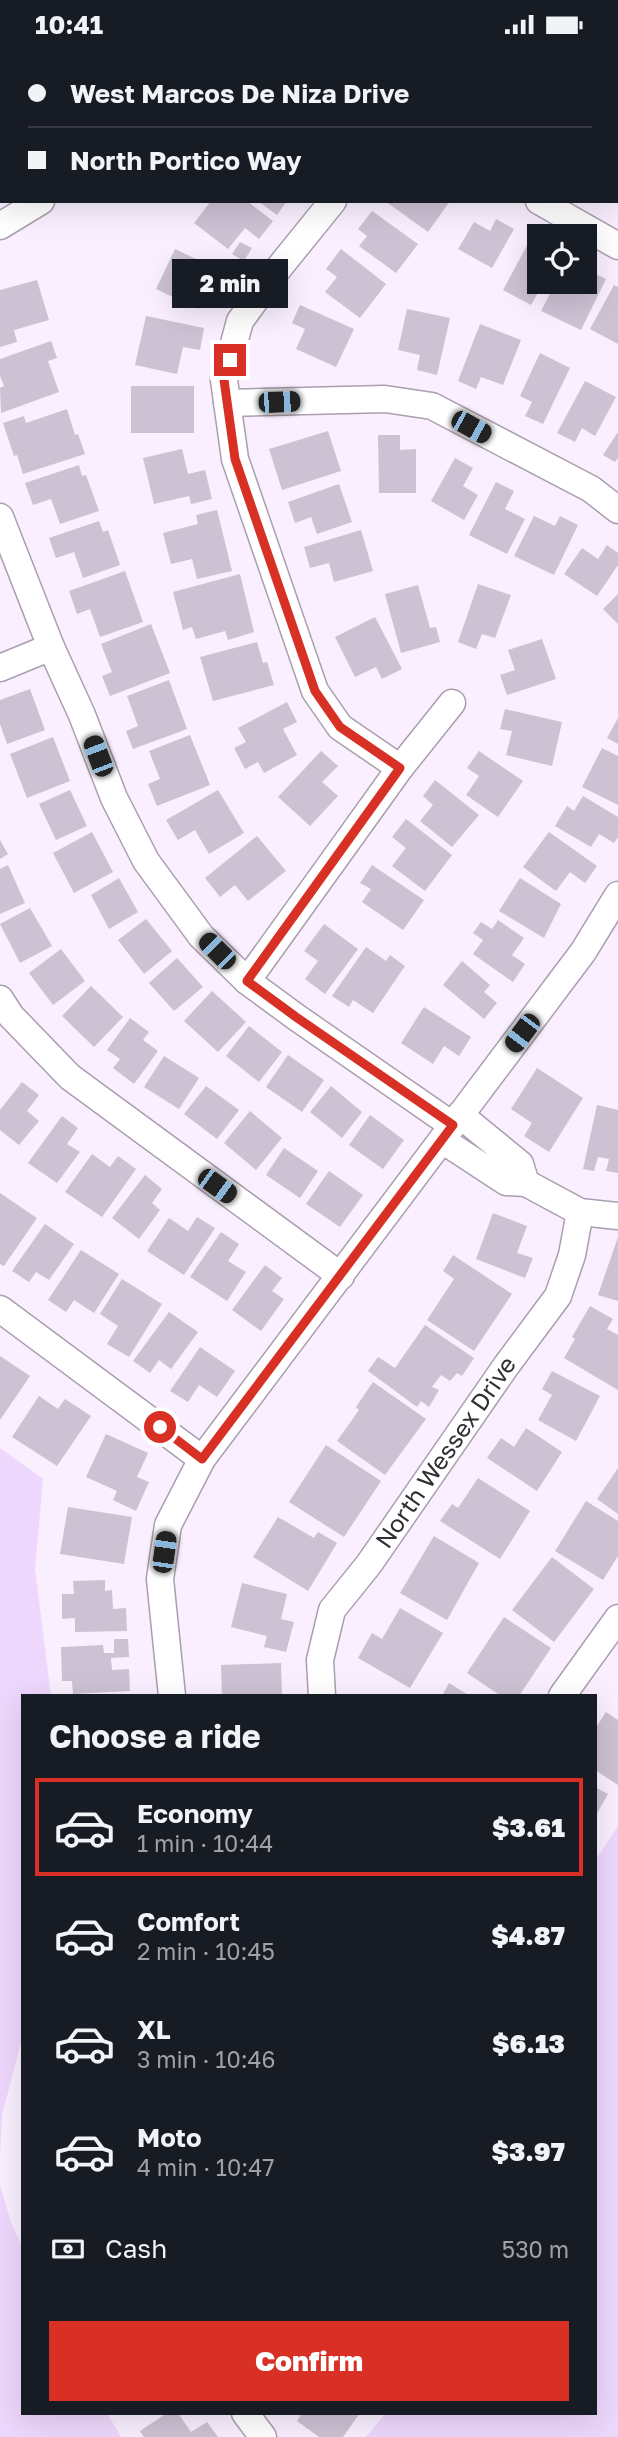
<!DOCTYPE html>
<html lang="en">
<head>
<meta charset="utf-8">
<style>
	body { margin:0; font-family:"Golos Text",sans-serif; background:#242831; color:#f1f3f6; height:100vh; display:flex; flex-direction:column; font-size:26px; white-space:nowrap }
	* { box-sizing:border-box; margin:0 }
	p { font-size:23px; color:#9ea1a6 }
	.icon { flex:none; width:38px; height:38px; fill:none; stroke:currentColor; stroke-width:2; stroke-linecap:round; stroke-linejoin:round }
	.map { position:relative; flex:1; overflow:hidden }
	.side { position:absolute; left:21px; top:1645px; width:576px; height:721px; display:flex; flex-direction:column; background:#171b24; border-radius:0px; box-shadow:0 7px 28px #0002 }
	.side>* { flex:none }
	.hud { position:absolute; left:0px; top:0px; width:620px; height:154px; box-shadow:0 7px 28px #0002; display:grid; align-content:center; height:154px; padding:0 28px; background:#171b24 }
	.controls { position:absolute; left:527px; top:175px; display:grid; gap:14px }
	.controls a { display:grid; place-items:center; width:70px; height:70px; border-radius:0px; background:#171b24; box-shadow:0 7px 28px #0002; font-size:35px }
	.end { position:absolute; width:32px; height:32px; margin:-16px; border:9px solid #d93025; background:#fff; box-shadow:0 0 0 4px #fff }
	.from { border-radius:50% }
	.bubble { position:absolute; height:49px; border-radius:0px; background:#171b24; box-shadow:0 7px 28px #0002; font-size:23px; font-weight:800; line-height:49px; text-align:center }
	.car { position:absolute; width:21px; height:42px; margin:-21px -10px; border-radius:9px; box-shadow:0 0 5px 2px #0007; background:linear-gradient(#222 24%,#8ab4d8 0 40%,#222 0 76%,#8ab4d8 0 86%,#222 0) }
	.hud b { display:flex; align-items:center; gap:24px; height:66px; font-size:26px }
	.hud b+b { border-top:2px solid #363941 }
	.hud i { width:18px; height:18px; background:#f1f3f6 }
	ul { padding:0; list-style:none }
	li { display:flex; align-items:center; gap:21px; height:98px; margin:0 14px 10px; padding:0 14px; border:4px solid transparent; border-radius:0px }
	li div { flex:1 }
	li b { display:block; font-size:26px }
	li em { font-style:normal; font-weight:800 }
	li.on { border-color:#d93025 }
	li>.icon { width:63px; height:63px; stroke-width:1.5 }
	h2 { padding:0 28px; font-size:32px; line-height:84px }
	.pay { display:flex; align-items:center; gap:18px; height:77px; padding:0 28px; font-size:26px }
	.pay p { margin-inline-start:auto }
	.cta { display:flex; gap:14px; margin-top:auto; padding:14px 28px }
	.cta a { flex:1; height:80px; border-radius:0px; background:#d93025; color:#fff; font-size:28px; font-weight:800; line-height:80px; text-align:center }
	.status { display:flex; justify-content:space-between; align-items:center; height:49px; padding:0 35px; background:#171b24; direction:ltr }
	.status svg { height:19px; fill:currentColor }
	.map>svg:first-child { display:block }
	.green { fill:#eed7fc }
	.building { fill:#cdc1d4 }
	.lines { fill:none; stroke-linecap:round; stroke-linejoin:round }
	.minor-casing { stroke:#aa9eb0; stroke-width:29 }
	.minor { stroke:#fff; stroke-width:26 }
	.route { stroke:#d93025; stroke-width:9 }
	.labels { text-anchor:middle; stroke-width:5; stroke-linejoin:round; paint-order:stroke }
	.street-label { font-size:24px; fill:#322e35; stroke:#fff }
</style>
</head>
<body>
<div class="status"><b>10:41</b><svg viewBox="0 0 49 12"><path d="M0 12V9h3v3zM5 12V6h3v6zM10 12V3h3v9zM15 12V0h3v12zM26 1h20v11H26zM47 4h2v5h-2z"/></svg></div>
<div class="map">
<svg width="618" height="2388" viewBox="0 0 618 2388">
	<rect width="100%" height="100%" fill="#f9effe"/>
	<g class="green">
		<polygon points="0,1399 43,1430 35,1520 51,1647 23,1647 23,1986 2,2066 0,2107"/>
		<polygon points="618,1777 618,2388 366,2388 386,2364 595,2364 595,1812"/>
		<polygon points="0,2136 11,2173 23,2200 23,2364 107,2364 121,2388 0,2388"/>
	</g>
	<g class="building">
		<polygon points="211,152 247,152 273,172 259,190 245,179 228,200 194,174"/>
		<polygon points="258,152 287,152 277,166"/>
		<polygon points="385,152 450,152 428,183"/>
		<polygon points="372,162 418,195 396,224 359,197 367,187 358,180"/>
		<polygon points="496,170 514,180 492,219 458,200 474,173 490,182"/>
		<polygon points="531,189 539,193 539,233 544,233 531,256 503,241"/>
		<polygon points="240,193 252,199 244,212 232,205"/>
		<polygon points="175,200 211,217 214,210 234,219 221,248 207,241 198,260 156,240"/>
		<polygon points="341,200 386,235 360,269 325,243 337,228 326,220"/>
		<polygon points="589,222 606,230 581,281 541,262 556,233 575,233 582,236"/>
		<polygon points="37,231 49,271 14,281 17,293 0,298 0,241"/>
		<polygon points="614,236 618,238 618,295 590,280"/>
		<polygon points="300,256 354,280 336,318 296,300 305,280 292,274"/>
		<polygon points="407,260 450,269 437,326 417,321 420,306 398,301"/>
		<polygon points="146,267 204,279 200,301 183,298 177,325 135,316"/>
		<polygon points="480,275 521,291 503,336 481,328 476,340 458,332"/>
		<polygon points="51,292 57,309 48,312 59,343 1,364 0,339 4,337 0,327 0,310"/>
		<polygon points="540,304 570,319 543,375 525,367 532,353 520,347"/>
		<polygon points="585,332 616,348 595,387 582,379 575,393 557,384"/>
		<rect x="131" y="337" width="63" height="47"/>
		<polygon points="67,360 75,386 78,385 85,405 23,425 17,406 14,407 3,374 24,367 26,374"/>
		<polygon points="328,382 341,422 282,441 269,400"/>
		<polygon points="618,383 618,409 615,413 603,406"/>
		<polygon points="378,386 400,386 400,401 416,400 416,444 379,444"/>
		<polygon points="182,400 188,425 205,421 212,450 191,455 189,447 154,455 143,409"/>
		<polygon points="455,409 473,419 463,437 478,446 464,471 431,452"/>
		<polygon points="79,416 82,427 86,426 99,462 60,475 51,450 33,456 25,434"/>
		<polygon points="496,433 514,442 505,460 525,470 507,505 469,486"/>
		<polygon points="339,435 352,473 317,485 311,468 295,474 288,453"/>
		<polygon points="217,461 232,522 197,530 192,510 171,515 163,484 198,475 196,466"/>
		<polygon points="534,467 555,477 560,467 578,476 554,526 514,507"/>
		<polygon points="99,472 103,483 108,481 120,516 83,529 74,503 56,509 49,489"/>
		<polygon points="361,481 373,522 334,533 329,514 310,519 304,498"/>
		<polygon points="607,496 618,504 618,516 597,547 564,525 582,499 598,510"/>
		<polygon points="125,522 143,573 100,588 90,560 77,565 69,542"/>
		<polygon points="240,525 254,583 228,591 225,582 196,590 192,578 183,581 173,543"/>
		<polygon points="478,535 511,546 495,589 482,585 476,600 458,593"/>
		<polygon points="418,536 430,579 436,578 440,593 401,604 385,545"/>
		<polygon points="618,545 618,575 603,560"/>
		<polygon points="375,568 402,620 382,630 376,618 355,628 335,588"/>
		<polygon points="151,575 170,624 110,647 102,627 112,623 101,595"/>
		<polygon points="542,590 556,630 507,646 500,626 515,621 508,601"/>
		<polygon points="257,593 263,614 267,613 274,636 213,652 200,608"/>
		<polygon points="169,631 187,680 133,700 126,682 138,677 127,647"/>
		<polygon points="30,640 45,681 7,695 0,675 0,651"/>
		<polygon points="287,653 297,673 283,680 297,706 264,724 258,713 245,720 234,699 246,693 238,679"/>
		<polygon points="505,660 562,673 552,717 506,706 512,682 500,680"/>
		<polygon points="618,669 618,695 607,689"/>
		<polygon points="190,686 210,736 157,757 148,735 160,730 149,702"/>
		<polygon points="53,688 70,732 27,749 10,705"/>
		<polygon points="602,699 618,707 618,756 582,738"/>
		<polygon points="321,702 338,717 322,733 338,747 310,777 278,748"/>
		<polygon points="479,702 523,732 498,768 466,746 479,727 467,719"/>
		<polygon points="435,731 479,766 452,798 420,772 433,756 423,747"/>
		<polygon points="70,741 87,777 56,791 39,755"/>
		<polygon points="218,741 244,784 209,805 195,781 178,791 166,771"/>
		<polygon points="583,747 618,768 618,788 614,794 599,785 591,798 555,777 567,757 574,762"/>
		<polygon points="406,770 452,806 425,842 392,817 406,799 392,788"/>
		<polygon points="92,783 113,823 74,844 53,804"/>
		<polygon points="549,783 597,817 585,834 570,823 556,842 523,818"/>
		<polygon points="257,787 286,822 248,852 235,836 220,848 205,829"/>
		<polygon points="0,791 8,805 0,810"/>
		<polygon points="8,816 25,854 0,865 0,820"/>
		<polygon points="372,816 424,851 403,881 362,853 371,840 360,834"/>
		<polygon points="119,829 138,863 109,880 91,846"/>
		<polygon points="520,829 561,855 544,889 499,862"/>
		<polygon points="30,859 52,897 20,914 0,875"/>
		<polygon points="146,870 172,902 144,925 118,891"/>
		<polygon points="498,871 524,889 512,906 525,915 513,933 473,905 483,891 473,884 481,873 492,880"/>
		<polygon points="324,875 358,900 325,945 305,930 318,912 304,902"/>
		<polygon points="366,898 386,912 390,906 405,917 373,964 353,951 349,958 332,947"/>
		<polygon points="61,900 85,932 53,956 29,924"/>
		<polygon points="177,909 203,938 174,962 149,934"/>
		<polygon points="462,912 490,936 484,943 497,954 484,970 443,936"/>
		<polygon points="91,937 123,968 94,998 62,967"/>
		<polygon points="212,942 246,973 218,1003 184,972"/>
		<polygon points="424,958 471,988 459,1007 444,997 433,1015 401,994"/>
		<polygon points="130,969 149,983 143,991 158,1002 134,1035 113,1019 120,1010 107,1001"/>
		<polygon points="249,977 282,1003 259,1033 226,1007"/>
		<polygon points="288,1006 324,1031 302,1063 266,1038"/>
		<polygon points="164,1007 199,1029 179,1060 144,1038"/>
		<polygon points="537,1019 583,1049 549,1103 524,1087 532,1074 511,1060"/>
		<polygon points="22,1033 39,1046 27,1062 39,1072 19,1096 0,1081 0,1061"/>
		<polygon points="206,1037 239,1061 217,1090 184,1065"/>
		<polygon points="331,1037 362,1063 342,1089 310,1063"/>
		<polygon points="597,1056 618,1061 618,1124 606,1122 609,1110 598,1108 594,1122 583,1120"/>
		<polygon points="250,1062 282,1089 256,1121 224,1094"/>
		<polygon points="370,1066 404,1091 383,1120 349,1096"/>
		<polygon points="62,1067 78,1079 67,1095 80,1103 57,1134 28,1114"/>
		<polygon points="284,1099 318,1122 300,1149 266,1126"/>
		<polygon points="92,1105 110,1118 118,1107 136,1120 102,1168 65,1143"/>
		<polygon points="329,1122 363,1146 340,1178 306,1155"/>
		<polygon points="145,1126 162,1140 152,1154 160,1161 139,1190 112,1169"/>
		<polygon points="0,1144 37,1169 4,1217 0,1215"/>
		<polygon points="493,1164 527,1177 517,1204 533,1209 525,1229 476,1210"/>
		<polygon points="197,1168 215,1179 184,1226 147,1202 169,1169 188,1182"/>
		<polygon points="45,1175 74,1195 49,1231 36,1223 29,1233 12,1222"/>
		<polygon points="221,1183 239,1195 228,1212 246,1223 227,1252 190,1228"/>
		<polygon points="618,1188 618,1252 598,1246"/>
		<polygon points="81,1201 119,1225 94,1264 74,1251 66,1263 48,1251"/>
		<polygon points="453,1206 512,1245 474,1302 427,1271 454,1230 443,1222"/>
		<polygon points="265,1216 282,1229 272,1242 284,1250 261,1282 232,1261"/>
		<polygon points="122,1230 162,1255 129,1308 107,1295 118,1277 100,1265"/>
		<polygon points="590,1257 613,1270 607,1280 618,1286 618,1341 564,1309 575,1290 572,1288"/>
		<polygon points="169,1263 198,1283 171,1320 159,1311 150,1324 133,1312"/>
		<polygon points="425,1276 474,1309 462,1327 457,1324 450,1332 441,1326 432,1338 439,1341 429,1358 421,1352 417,1358 368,1322 378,1308 395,1319"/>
		<polygon points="200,1298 235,1322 217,1348 199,1336 188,1353 170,1342"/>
		<polygon points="0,1307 30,1327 0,1371"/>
		<polygon points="552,1322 600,1347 576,1392 538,1371 552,1346 542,1340"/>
		<polygon points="373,1333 426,1370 385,1426 337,1392 359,1361 356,1358"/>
		<polygon points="39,1347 58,1360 65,1350 91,1367 57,1417 12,1388"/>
		<polygon points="526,1379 562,1403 537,1442 487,1409 501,1389 514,1398"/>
		<polygon points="106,1385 148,1404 137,1428 149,1433 136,1462 113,1451 117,1442 86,1428"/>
		<polygon points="326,1396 381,1432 344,1488 289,1453"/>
		<polygon points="618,1419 618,1465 597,1450"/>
		<polygon points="478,1429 530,1462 500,1510 440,1472 452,1455 458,1459"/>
		<polygon points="586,1452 618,1472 618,1507 603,1531 555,1502"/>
		<polygon points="68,1458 132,1468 124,1515 60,1505"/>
		<polygon points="278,1468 314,1489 318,1483 337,1494 308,1542 253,1508"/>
		<polygon points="434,1487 479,1514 447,1571 400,1544"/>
		<polygon points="552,1508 594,1540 554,1593 512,1561"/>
		<polygon points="105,1531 105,1542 112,1541 113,1560 126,1559 127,1582 75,1583 75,1569 62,1570 62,1545 74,1545 73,1532"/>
		<polygon points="242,1534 287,1545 281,1570 294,1573 286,1603 264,1598 267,1587 231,1578"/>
		<polygon points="400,1559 443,1584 410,1639 358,1609 372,1584 382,1590"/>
		<polygon points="504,1568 551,1599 519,1647 501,1647 467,1624"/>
		<polygon points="114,1590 128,1590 129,1608 111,1609 112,1621 129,1620 130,1642 73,1645 72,1632 62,1632 61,1598 103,1596 104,1604 114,1604"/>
		<polygon points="281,1614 282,1647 222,1647 221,1616"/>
		<polygon points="449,1634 470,1647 442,1647"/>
		<polygon points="606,1663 618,1671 618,1736 595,1721 595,1680"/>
		<polygon points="595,1738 608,1745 595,1768"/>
		<polygon points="167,2364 178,2364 191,2383 207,2373 218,2388 144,2388 140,2382"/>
		<polygon points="302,2364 360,2364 343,2388 319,2388 297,2372"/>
	</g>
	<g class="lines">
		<defs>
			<g id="minor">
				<polyline points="331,0 333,2"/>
				<polyline points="195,2 197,0"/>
				<polyline points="247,2 249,0"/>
				<polyline points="0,134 2,133"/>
				<polyline points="333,152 274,225 240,272 224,331 235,410 315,642 340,678 400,719"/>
				<polyline points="539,152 618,197"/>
				<polyline points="0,177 41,152"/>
				<polyline points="227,354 385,350 432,357 591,440 618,461"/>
				<polyline points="0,468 51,598 82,666 114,749 146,812 201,887 247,932 296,968 452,1076"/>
				<polyline points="0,619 51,598"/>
				<polyline points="247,932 400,719 452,654"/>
				<polyline points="0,950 11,967 70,1028 341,1227"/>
				<polyline points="442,1091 506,1133 526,1134 520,1115 460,1066"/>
				<polyline points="526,1134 580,1163 618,1167"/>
				<polyline points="0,1260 202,1410"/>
				<polyline points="172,1647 160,1530 168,1476 202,1410 583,903 618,846"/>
				<path id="s1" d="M322 1647 320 1611 332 1561 369 1515 506 1317 558 1247 572 1206 580 1163"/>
				<polyline points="562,1647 618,1569"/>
				<polyline points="245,2364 263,2388"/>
			</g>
		</defs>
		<use href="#minor" class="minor-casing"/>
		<use href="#minor" class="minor"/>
	</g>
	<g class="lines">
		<polyline class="route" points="160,1378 202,1410 453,1076 296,968 247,932 400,719 340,678 315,642 235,410 224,331 230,311"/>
	</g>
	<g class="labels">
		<g class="street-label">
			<text dy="8" stroke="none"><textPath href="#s1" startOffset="282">North Wessex Drive</textPath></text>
		</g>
	</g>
</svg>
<div class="controls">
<a><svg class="icon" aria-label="locate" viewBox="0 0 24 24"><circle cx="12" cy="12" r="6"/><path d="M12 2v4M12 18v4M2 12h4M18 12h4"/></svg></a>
</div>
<i class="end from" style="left:160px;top:1378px"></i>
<i class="end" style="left:230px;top:311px"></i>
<div class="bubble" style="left:172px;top:210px;width:116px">2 min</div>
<i class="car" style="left:279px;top:353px;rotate:88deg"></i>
<i class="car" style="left:471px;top:378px;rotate:119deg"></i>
<i class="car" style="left:98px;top:707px;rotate:339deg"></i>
<i class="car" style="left:217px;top:902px;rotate:315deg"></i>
<i class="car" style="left:522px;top:984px;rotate:217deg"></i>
<i class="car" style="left:217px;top:1137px;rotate:126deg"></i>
<i class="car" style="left:164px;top:1503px;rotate:8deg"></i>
<div class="hud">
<b><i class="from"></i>West Marcos De Niza Drive</b>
<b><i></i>North Portico Way</b>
</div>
<section class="side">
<h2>Choose a ride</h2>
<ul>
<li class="on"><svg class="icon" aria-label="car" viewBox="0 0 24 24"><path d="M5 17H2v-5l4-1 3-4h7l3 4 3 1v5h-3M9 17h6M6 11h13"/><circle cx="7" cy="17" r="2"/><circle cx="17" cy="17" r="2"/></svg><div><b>Economy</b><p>1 min · 10:44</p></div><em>$3.61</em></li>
<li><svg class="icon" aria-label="car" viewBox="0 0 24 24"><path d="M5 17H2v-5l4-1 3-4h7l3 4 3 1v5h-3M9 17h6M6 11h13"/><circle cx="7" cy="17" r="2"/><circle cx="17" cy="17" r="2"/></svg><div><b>Comfort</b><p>2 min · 10:45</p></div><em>$4.87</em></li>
<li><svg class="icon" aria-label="car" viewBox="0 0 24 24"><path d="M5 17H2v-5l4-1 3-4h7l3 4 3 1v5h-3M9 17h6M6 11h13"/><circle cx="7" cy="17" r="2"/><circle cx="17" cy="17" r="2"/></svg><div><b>XL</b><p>3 min · 10:46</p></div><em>$6.13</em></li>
<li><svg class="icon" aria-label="car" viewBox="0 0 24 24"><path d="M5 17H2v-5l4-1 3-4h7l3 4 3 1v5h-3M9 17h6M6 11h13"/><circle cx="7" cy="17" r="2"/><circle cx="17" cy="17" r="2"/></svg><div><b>Moto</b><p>4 min · 10:47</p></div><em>$3.97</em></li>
</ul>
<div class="pay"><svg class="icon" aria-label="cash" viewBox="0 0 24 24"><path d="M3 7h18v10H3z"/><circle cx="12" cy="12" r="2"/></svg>Cash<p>530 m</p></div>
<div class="cta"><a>Confirm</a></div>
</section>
</div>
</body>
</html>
